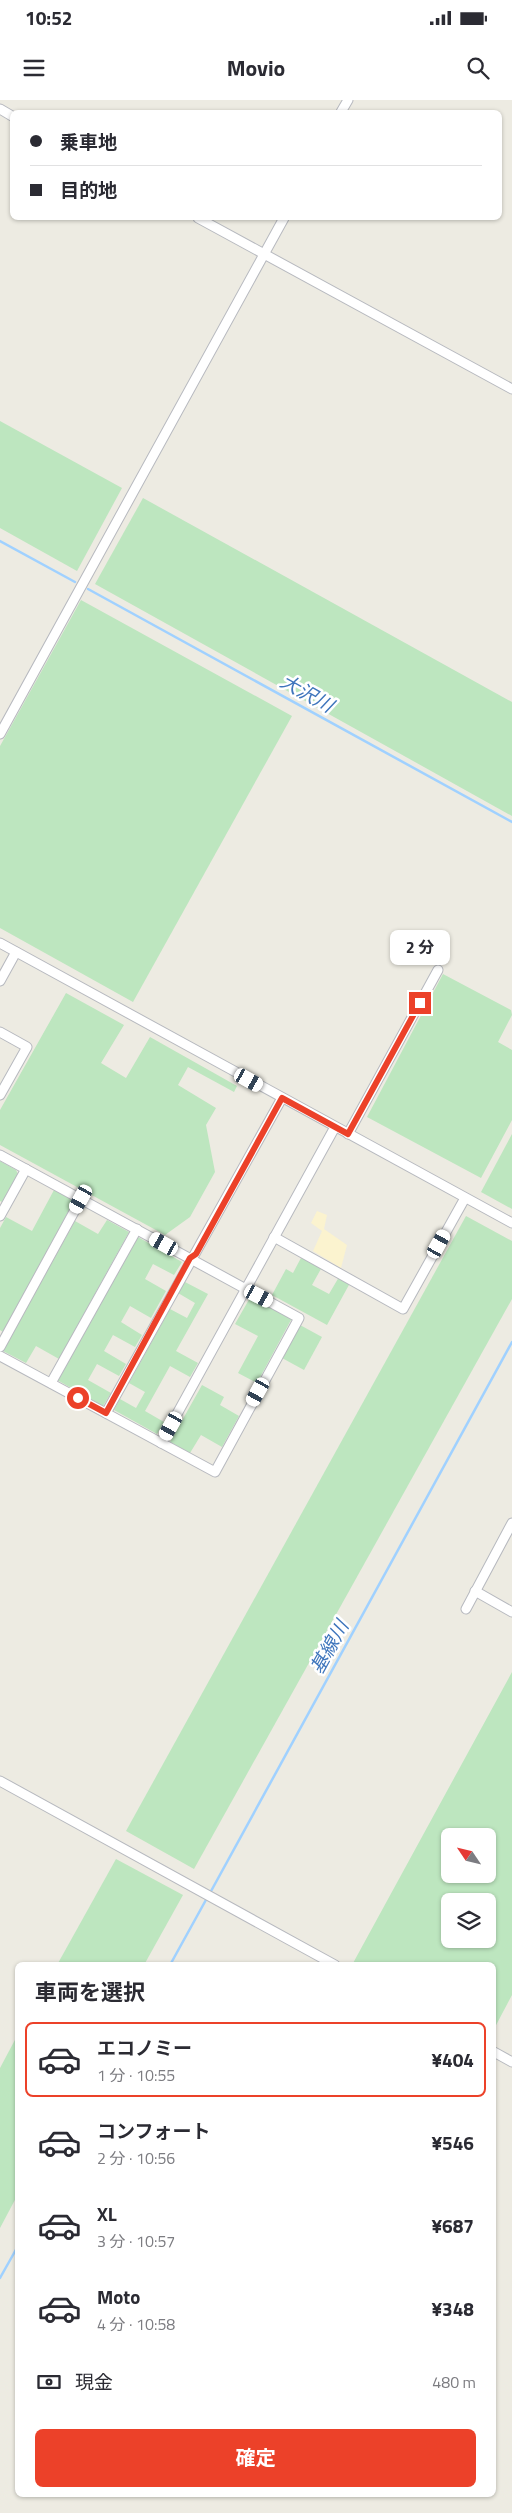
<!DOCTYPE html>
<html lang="ja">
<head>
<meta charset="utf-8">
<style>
	body { margin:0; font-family:"Titillium Web","Noto Sans JP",sans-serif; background:#f7f7f7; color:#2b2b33; height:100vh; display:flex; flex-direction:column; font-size:19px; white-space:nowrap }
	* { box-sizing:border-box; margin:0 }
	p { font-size:16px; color:#7c7c81 }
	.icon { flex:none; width:28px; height:28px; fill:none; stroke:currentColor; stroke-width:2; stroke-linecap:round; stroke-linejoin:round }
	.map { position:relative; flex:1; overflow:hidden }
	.drawer { position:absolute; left:15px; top:1862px; width:481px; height:535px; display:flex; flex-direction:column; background:#fff; border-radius:8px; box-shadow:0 1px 4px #0004 }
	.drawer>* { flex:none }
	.banner { position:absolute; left:10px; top:10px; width:492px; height:110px; border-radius:8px; box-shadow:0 1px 4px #0004; display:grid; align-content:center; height:110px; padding:0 20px; background:#fff }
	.needle { width:32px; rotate:305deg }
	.tools { position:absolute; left:441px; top:1728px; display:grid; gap:10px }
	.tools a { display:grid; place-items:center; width:55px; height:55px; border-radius:8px; background:#fff; box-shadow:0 1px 4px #0004; font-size:25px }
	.end { position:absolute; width:22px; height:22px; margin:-11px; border:6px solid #ec4129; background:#fff; box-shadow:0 0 0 2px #fff }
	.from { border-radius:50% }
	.bubble { position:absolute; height:35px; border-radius:8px; background:#fff; box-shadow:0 1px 4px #0004; font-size:16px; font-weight:700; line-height:35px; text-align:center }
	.car { position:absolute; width:15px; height:30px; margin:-15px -8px; border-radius:6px; box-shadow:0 0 4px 1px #0007; background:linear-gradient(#fff 24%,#345 0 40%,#fff 0 76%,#345 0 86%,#fff 0) }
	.banner b { display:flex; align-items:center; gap:18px; height:48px; font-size:19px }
	.banner b+b { border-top:1px solid #e1e1e2 }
	.banner i { width:12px; height:12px; background:#2b2b33 }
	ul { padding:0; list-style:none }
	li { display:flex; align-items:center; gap:15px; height:75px; margin:0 10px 8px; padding:0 10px; border:2px solid transparent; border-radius:8px }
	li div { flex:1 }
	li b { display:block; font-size:19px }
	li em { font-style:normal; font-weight:700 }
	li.active { border-color:#ec4129 }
	li>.icon { width:45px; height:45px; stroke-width:1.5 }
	h2 { padding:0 20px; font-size:22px; line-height:60px }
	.pay { display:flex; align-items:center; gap:12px; height:55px; padding:0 20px; font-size:19px }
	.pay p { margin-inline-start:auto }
	.primary-button { display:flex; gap:10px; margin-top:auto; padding:10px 20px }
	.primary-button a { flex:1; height:58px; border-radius:8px; background:#ec4129; color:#fff; font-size:20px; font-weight:700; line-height:58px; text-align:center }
	.status { display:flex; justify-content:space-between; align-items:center; height:35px; padding:0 25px; background:#fff; direction:ltr }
	.status svg { height:14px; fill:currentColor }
	header { display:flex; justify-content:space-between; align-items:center; height:65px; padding:0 20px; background:#fff; font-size:22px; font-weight:700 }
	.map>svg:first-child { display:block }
	.green { fill:#bde6bf; fill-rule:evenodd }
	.sand { fill:#fbf3cf }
	.water { fill:#a0d1ff }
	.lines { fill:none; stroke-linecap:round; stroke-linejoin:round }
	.stream { stroke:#a0d1ff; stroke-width:2.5 }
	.street-casing { stroke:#b7b9bf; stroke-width:11 }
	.street { stroke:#fff; stroke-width:9 }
	.route { stroke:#ec4129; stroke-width:6 }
	.labels { text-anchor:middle; stroke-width:5; stroke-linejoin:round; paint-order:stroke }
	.water-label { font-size:19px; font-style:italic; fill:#3e75bc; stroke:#fff }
</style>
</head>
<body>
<div class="status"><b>10:52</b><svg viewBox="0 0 49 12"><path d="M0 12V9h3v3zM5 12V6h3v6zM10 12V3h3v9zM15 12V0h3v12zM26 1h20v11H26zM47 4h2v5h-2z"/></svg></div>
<header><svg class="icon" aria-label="menu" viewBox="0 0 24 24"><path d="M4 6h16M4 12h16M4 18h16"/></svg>Movio<svg class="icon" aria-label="search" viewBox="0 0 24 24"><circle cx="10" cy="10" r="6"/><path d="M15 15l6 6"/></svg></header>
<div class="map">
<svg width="512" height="2413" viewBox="0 0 512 2413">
	<rect width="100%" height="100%" fill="#edebe2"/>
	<g class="green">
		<polygon points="0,321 122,388 77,471 0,428"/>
		<polygon points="143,398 512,602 512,716 95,484"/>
		<polygon points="81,500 292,616 133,902 0,828 0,646"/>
		<polygon points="443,874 511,910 512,915 498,942 512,950 512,1020 481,1078 367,1017"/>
		<polygon points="66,893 124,925 101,963 126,978 150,937 237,986 234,992 188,967 178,985 216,1008 206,1025 215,1072 190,1117 165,1135 0,1045 0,1010"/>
		<polygon points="512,1034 512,1109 481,1092"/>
		<polygon points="0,1061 16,1070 18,1074 2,1102 0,1101"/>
		<polygon points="54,1090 74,1101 3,1232 0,1230 0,1128 6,1117 32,1131"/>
		<polygon points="466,1116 512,1141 512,1199 194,1769 126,1731"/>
		<polygon points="107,1120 129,1132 59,1259 36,1246 26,1263 3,1251 75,1121 98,1134"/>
		<polygon points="138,1137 182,1162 174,1175 153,1164 145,1179 166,1191 151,1218 130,1206 121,1222 142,1235 135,1247 113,1235 104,1251 126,1264 119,1276 97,1264 88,1280 111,1293 103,1306 57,1280"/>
		<polygon points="302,1156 322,1167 312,1185 329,1194 339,1177 350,1183 327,1225 272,1195 286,1169 293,1173"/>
		<polygon points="185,1182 208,1194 176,1251 198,1263 190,1277 170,1266 145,1311 164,1322 157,1334 114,1310 120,1299 136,1308 145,1292 129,1283 170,1209 187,1218 195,1203 178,1193"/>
		<polygon points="251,1196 292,1218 257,1283 238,1273 258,1236 235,1224"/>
		<polygon points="300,1225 322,1237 304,1270 282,1258"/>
		<polygon points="202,1285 224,1297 220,1305 239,1316 222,1347 201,1335 190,1353 170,1342"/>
		<path d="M512 1572V1895L494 1929V1865H352ZM450 1736H488V1774H450ZM450 1801H488V1839H450Z"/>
		<polygon points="116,1759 183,1795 144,1865 57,1865"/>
		<polygon points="17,1936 17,2096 0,2128 0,1968"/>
	</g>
	<polygon class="sand" points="317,1111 327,1115 324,1129 347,1145 341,1168 313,1151 322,1131 311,1123"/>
	<polygon class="water" points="457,1797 466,1797 473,1801 450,1801 450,1822 446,1809 450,1801"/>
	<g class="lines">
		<g class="stream">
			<polyline points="0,441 75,482"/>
			<polyline points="88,489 512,722"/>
			<polyline points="210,1793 512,1242"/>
			<polyline points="170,1865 207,1798"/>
			<polyline points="0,2178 18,2146"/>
		</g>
		<defs>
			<g id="street">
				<polyline points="0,9 12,16"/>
				<polyline points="341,12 348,0"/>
				<polyline points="198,118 512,289"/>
				<polyline points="0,634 284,118"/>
				<polyline points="0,843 512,1123"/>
				<polyline points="0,881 16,852"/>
				<polyline points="0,932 27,947 0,995"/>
				<polyline points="348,1034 438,870"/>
				<polyline points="0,1055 299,1218 215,1372 0,1256"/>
				<polyline points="0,1116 26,1069"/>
				<polyline points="274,1137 403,1209 465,1098"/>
				<polyline points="0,1247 81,1099"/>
				<polyline points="51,1283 137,1129"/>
				<polyline points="106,1313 282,998"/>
				<polyline points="161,1343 335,1027"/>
				<polyline points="475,1491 512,1512"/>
				<polyline points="466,1509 512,1423"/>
				<polyline points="0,1681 335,1865"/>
				<polyline points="494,1952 512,1962"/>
			</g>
		</defs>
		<use href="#street" class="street-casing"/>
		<use href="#street" class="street"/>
	</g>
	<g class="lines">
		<polyline class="route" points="78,1298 106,1313 190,1158 196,1154 282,998 348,1034 420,903"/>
	</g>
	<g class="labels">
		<g class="water-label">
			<text transform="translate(307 593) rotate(29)" y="7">大沢川</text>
			<text transform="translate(329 1547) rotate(-61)" y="7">基線川</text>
		</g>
	</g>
</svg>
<div class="tools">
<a><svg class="needle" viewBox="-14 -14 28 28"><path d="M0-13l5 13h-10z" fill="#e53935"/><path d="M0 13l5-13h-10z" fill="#7c7c81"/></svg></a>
<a><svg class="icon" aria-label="layers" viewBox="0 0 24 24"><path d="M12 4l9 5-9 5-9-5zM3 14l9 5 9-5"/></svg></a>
</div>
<i class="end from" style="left:78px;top:1298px"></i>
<i class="end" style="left:420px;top:903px"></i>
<div class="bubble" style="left:390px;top:830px;width:60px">2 分</div>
<i class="car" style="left:249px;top:980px;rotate:119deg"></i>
<i class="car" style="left:81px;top:1099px;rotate:209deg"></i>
<i class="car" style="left:164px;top:1144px;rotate:299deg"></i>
<i class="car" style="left:439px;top:1144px;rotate:29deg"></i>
<i class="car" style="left:259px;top:1196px;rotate:118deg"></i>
<i class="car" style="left:258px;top:1292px;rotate:209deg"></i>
<i class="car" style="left:171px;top:1326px;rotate:209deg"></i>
<div class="banner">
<b><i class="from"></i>乗車地</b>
<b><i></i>目的地</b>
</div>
<section class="drawer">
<h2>車両を選択</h2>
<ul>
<li class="active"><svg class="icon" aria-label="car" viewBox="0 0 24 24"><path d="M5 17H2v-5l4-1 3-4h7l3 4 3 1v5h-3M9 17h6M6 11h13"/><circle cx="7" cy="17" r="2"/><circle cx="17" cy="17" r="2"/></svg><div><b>エコノミー</b><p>1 分 · 10:55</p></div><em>¥404</em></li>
<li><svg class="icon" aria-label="car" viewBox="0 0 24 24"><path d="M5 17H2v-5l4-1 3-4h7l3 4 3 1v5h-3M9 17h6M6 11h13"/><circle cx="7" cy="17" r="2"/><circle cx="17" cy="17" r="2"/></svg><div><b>コンフォート</b><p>2 分 · 10:56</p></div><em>¥546</em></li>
<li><svg class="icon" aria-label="car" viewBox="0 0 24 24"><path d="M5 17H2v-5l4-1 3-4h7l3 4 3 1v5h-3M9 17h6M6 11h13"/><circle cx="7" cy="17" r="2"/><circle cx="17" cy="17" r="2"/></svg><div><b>XL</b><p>3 分 · 10:57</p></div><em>¥687</em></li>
<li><svg class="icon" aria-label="car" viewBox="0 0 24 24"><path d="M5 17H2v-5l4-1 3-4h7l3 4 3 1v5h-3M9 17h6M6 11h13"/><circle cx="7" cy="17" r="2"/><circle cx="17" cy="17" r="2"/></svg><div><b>Moto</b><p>4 分 · 10:58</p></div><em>¥348</em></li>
</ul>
<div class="pay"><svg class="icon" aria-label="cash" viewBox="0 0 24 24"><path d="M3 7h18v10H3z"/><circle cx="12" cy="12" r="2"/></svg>現金<p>480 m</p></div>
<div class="primary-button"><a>確定</a></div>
</section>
</div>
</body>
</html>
